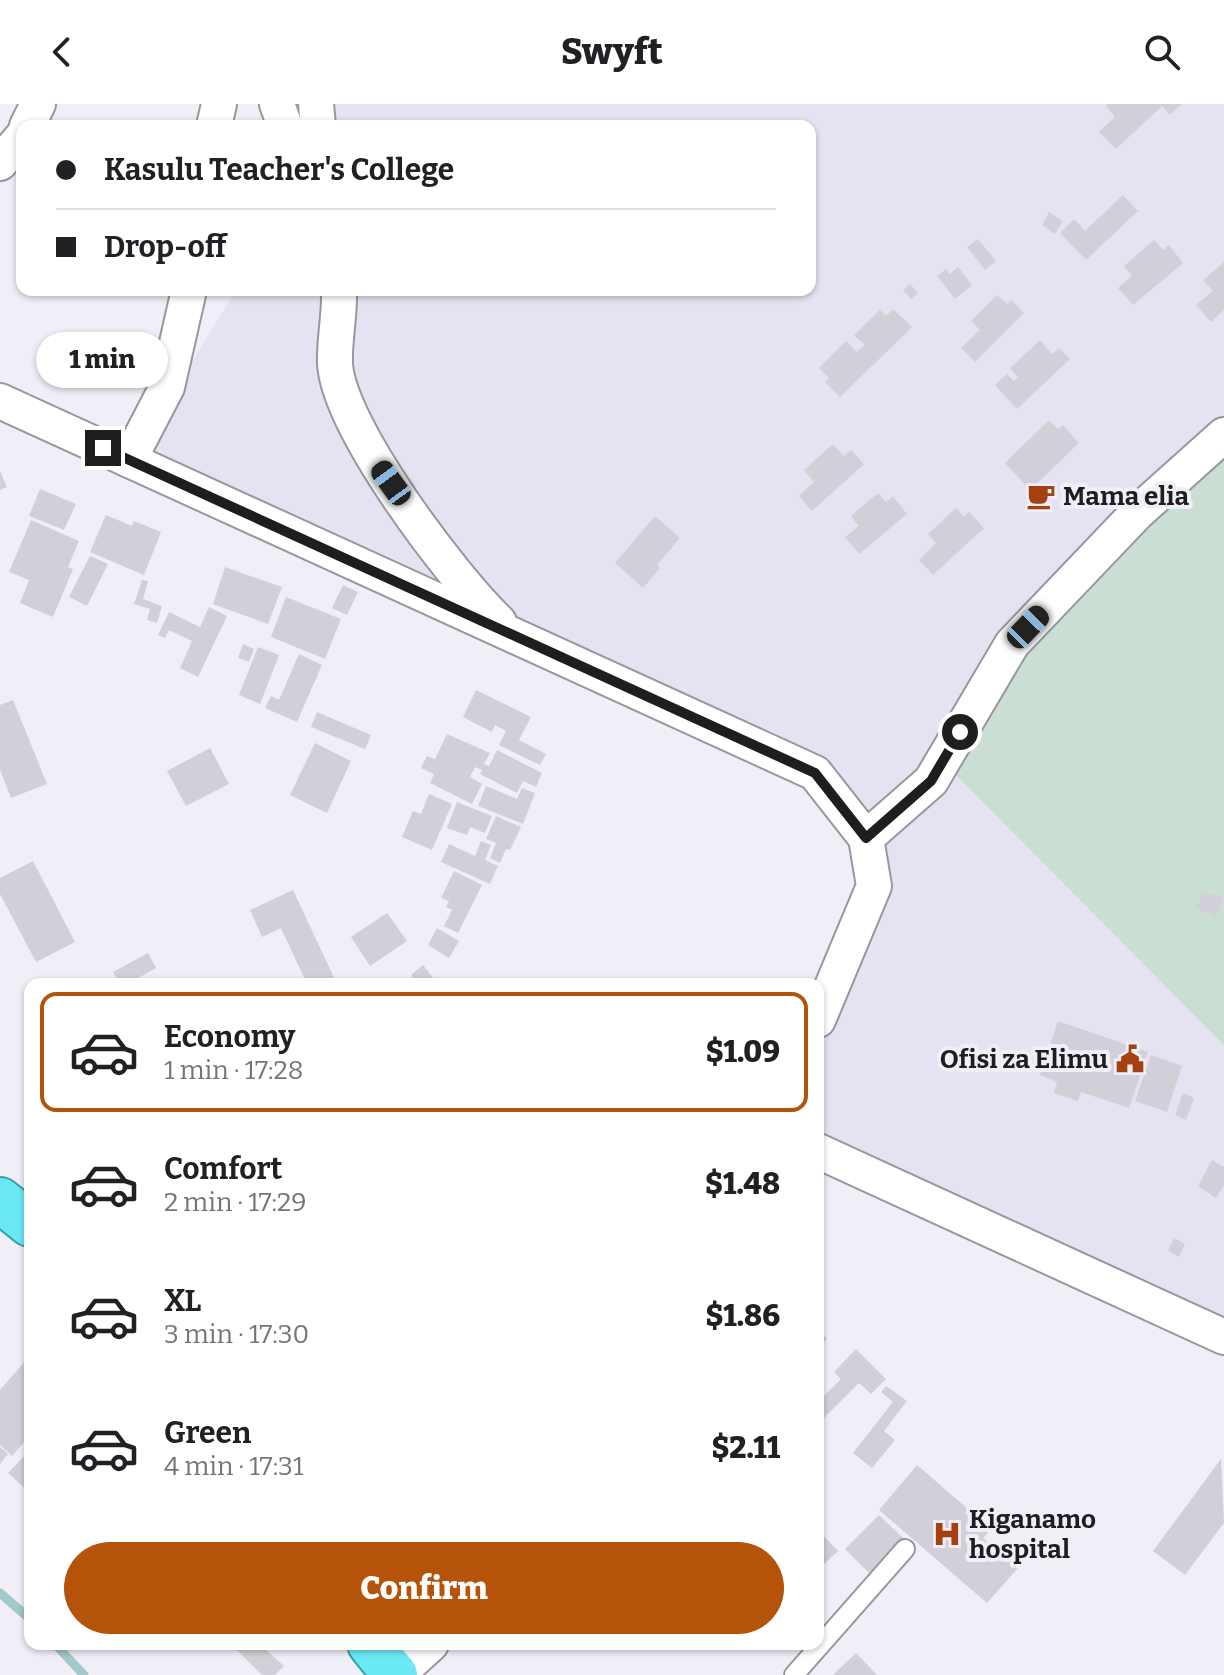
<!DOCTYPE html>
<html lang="en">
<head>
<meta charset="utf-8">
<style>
	body { margin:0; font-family:Bitter,serif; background:#f6f6f6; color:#202124; height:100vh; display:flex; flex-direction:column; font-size:30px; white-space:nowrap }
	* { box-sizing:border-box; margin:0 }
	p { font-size:26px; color:#757577 }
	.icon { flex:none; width:44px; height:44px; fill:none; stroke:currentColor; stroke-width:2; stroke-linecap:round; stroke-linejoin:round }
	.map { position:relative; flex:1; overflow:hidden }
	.side { position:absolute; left:24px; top:874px; width:800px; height:672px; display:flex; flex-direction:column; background:#fff; border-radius:16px; box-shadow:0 2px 6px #0004 }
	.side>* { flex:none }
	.guide { position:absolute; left:16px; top:16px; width:800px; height:176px; border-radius:16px; box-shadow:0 2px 6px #0004; display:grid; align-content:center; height:176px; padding:0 40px; background:#fff }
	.end { position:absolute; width:36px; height:36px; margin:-18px; border:10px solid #1e1e20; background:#fff; box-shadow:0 0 0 4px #fff }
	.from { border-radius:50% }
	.bubble { position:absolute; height:56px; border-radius:28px; background:#fff; box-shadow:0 2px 6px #0004; font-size:26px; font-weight:800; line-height:56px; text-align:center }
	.car { position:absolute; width:24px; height:48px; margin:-24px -12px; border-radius:10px; box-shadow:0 0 6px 2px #0007; background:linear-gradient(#222 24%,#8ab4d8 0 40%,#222 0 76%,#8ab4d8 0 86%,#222 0) }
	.guide b { display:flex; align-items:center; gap:28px; height:76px; font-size:30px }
	.guide b+b { border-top:2px solid #e0e0e0 }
	.guide i { width:20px; height:20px; background:#202124 }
	ul { padding:14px 0 0; list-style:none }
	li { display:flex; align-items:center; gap:24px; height:120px; margin:0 16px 12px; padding:0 24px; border:4px solid transparent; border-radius:16px }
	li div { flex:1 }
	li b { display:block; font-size:30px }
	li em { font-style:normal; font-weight:800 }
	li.selected { border-color:#b45309 }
	li>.icon { width:72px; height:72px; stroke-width:1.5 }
	.action { display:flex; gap:16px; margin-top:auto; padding:16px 40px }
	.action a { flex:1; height:92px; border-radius:48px; background:#b45309; color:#fff; font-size:32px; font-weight:800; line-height:92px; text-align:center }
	header { display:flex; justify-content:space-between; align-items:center; height:104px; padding:0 40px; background:#fff; font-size:36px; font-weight:800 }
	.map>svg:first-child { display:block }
	.built { fill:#e5e2f2 }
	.green { fill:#caded3 }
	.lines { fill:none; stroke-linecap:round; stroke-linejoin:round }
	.stream { stroke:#a1c8ca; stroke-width:9 }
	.building { fill:#d1d0d8 }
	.service-casing { stroke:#98969e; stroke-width:22 }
	.minor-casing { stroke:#98969e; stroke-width:38 }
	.trunk-casing { stroke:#379ea8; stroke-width:48 }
	.service { stroke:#fff; stroke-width:18 }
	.minor { stroke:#fff; stroke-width:34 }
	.trunk { stroke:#6ae8f4; stroke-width:44 }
	.route { stroke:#1e1e20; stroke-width:10 }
	.labels { text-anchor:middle; stroke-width:8; stroke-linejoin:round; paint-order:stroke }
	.poi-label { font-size:26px; font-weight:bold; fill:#1e1e20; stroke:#f0eef7; text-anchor:start }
</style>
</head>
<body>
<header><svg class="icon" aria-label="back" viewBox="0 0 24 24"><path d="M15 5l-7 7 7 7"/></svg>Swyft<svg class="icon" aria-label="search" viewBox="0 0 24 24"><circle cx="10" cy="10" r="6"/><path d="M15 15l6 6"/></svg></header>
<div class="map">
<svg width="1224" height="1571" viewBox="0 0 1224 1571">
	<rect width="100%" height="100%" fill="#f0eef7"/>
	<polygon class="built" points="270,0 1224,0 1224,1235 818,1049 818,922 875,784 816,672 130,359 236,186 810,186 810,22 270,22"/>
	<polygon class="green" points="1224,331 1224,941 942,657 1003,554"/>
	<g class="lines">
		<g class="stream">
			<polyline points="0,1489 30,1515"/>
			<polyline points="55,1540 84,1571"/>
		</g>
	</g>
	<g class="building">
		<polygon points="1108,0 1182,0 1170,11 1162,2 1116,45 1099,28 1115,13 1106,2"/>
		<polygon points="1123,91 1138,107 1086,156 1060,129 1074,115 1085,127"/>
		<polygon points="1049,108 1063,117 1055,130 1042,121"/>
		<polygon points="978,135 996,157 985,166 967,143"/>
		<polygon points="1154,136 1163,146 1169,141 1183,159 1133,201 1118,184 1132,172 1124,162"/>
		<polygon points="1224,158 1224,206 1211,218 1196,201 1213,187 1203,176"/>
		<polygon points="958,163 972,181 955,195 937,172 946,165 949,170"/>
		<polygon points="910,180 918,189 911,195 903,186"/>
		<polygon points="997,191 1007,200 1011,196 1024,209 975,258 961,244 980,226 971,217"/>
		<polygon points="893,205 912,223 840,293 825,278 829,274 819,264 846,237 857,248 865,241 854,231 880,206 886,212"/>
		<polygon points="1040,236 1052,250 1059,244 1070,255 1017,305 995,281 1007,270 1014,277 1018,273 1010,264"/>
		<polygon points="1049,316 1058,325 1063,321 1079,339 1030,386 1005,359"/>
		<polygon points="833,340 844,352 851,346 864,360 812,407 799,392 814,378 804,366"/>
		<polygon points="0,367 7,383 0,386"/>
		<polygon points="40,385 76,400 64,426 29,412"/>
		<polygon points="878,389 886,398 893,392 907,410 859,450 845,433 859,422 851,412"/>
		<polygon points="956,404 964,413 969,408 984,424 933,471 919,456 936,439 928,430"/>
		<polygon points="106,411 132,422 134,417 161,428 144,471 90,448"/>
		<polygon points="655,412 680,434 657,461 660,464 643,484 615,459"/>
		<polygon points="31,416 79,437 68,463 73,465 53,513 20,499 29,476 9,468"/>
		<polygon points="90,452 108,460 87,502 69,493"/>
		<polygon points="225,463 282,483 268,520 213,500"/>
		<polygon points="142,476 148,477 143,495 162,502 157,519 147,516 150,505 134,500"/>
		<polygon points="343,481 358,488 347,511 332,504"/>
		<polygon points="286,493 341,515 325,555 271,533"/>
		<polygon points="209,503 227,512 198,573 180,564 192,537 169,526 165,534 158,531 169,508 200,523"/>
		<polygon points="243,540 254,545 249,558 238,554"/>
		<polygon points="258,543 279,551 260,600 239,591"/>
		<polygon points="299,550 322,561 297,618 265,604 271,592 279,596"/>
		<polygon points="476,586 531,613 519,636 546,650 540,661 499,641 506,627 495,621 492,628 463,613"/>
		<polygon points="13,596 47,680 11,694 0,666 0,601"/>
		<polygon points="317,608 371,631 365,645 311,623"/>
		<polygon points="447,630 490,649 484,660 489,662 497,646 542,669 536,683 523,677 517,689 480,670 482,666 475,663 470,673 482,680 472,700 430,679 434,670 421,664 427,652 435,655"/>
		<polygon points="315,639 351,657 327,709 290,691"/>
		<polygon points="210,644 229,680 186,702 167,667"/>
		<polygon points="486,682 517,695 522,684 535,689 523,720 478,702"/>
		<polygon points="429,690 452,700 432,746 402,733 413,707 421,710"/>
		<polygon points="457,698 492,712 485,729 470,723 467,731 447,724"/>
		<polygon points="496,712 521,723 510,746 506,745 500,759 490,754 496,739 486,735"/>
		<polygon points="481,737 491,741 485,756 498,762 490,780 441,758 449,740 475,752"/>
		<polygon points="33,757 75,838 36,858 0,790 0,774"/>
		<polygon points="454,767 482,781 458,829 444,822 452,806 446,803 449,797 441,794"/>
		<polygon points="293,786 337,880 307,880 281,824 262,833 250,806"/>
		<polygon points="1203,789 1224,793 1216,813 1196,804"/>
		<polygon points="387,809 407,837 370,862 351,833"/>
		<polygon points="437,824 459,837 449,854 428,841"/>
		<polygon points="148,849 156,864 128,880 120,880 113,868"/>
		<polygon points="423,861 438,880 418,880 411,871"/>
		<polygon points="1058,917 1148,948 1129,1004 1081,988 1078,997 1054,989 1057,978 1040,971"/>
		<polygon points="1151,951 1182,962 1167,1008 1135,997"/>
		<polygon points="1183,989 1194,994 1186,1016 1175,1011"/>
		<polygon points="1212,1056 1224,1063 1224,1081 1216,1094 1198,1082"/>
		<polygon points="1174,1134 1185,1140 1179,1153 1168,1147"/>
		<polygon points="818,1228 827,1234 818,1247"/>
		<polygon points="856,1245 886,1275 871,1290 859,1279 818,1320 818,1298 841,1275 834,1268"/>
		<polygon points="27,1255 30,1331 12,1352 0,1341 0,1286"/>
		<polygon points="886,1282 907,1297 884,1327 895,1336 872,1364 853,1349 893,1298 881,1288"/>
		<polygon points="0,1343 8,1350 0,1360"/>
		<polygon points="30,1346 30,1389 8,1369"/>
		<polygon points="1221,1355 1224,1419 1185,1471 1153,1447"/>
		<polygon points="917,1361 991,1425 983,1434 1018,1464 987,1499 879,1406"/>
		<polygon points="879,1411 904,1435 870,1470 845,1445"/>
		<polygon points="818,1426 838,1447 821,1463 818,1460"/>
		<polygon points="231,1540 268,1540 266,1546 284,1562 275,1571 262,1571"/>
		<polygon points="856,1549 877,1571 833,1571"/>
	</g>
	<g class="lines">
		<defs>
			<polyline id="service" points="794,1571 905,1445"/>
			<g id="minor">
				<polyline points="277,0 285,22"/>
				<polyline points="316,0 318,22"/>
				<polyline points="27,22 38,0"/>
				<polyline points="214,22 219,0"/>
				<polyline points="0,59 22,33"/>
				<path d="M339 186C340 211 334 236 335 260 339 324 452 473 499 518"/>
				<polyline points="0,297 815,669 866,734 874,782 818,916"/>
				<polyline points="129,356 167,283 189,186"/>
				<polyline points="866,734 931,677 1012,540 1138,408 1224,331"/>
				<polyline points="818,1047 1224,1233"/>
				<polyline points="397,1571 431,1540"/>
			</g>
			<g id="trunk">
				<polyline points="0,1096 30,1120"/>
				<polyline points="370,1540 395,1571"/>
			</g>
		</defs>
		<use href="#service" class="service-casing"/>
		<use href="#minor" class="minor-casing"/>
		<use href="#trunk" class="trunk-casing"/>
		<use href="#service" class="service"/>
		<use href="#minor" class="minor"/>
		<use href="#trunk" class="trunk"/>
	</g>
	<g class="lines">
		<polyline class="route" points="103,344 815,669 866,734 931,677 960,628"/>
	</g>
	<defs>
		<symbol id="cafe-bare" viewBox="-9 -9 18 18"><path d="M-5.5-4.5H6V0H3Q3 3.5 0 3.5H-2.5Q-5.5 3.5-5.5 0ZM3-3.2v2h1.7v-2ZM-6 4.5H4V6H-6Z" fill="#a54110" stroke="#f0eef7" stroke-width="2.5" paint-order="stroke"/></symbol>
		<symbol id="civic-bare" viewBox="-9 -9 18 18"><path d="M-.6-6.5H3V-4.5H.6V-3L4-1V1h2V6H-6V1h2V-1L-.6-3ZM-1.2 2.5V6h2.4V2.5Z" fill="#a54110" stroke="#f0eef7" stroke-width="2.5" paint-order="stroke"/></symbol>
		<symbol id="hospital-bare" viewBox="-9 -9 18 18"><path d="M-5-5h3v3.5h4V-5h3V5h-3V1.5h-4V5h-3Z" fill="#a54110" stroke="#f0eef7" stroke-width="2.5" paint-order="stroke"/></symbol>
	</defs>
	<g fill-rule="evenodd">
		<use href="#cafe-bare" x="1021" y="372" width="40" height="40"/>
		<use href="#civic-bare" x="1110" y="935" width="40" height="40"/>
		<use href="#hospital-bare" x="927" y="1410" width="40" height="40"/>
	</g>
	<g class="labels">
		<g class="poi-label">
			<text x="1063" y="401">Mama elia</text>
			<text x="1108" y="964" text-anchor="end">Ofisi za Elimu</text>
			<text x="969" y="1424">Kiganamo<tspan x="969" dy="30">hospital</tspan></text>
		</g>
	</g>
</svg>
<i class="end from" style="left:960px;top:628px"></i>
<i class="end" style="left:103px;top:344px"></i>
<div class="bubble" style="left:36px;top:228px;width:132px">1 min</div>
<i class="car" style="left:391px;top:379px;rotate:324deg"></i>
<i class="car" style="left:1028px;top:523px;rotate:44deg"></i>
<div class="guide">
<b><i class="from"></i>Kasulu Teacher's College</b>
<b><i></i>Drop-off</b>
</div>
<section class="side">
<ul>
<li class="selected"><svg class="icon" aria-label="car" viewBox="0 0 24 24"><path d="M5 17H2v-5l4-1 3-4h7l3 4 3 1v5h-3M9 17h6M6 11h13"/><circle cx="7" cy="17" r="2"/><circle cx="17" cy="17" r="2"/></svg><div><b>Economy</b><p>1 min · 17:28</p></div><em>$1.09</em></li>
<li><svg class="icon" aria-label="car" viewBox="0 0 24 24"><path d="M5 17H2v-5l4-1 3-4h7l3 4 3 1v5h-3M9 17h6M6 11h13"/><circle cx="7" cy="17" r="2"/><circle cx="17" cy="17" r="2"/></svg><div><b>Comfort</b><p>2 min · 17:29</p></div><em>$1.48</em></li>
<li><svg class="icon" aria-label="car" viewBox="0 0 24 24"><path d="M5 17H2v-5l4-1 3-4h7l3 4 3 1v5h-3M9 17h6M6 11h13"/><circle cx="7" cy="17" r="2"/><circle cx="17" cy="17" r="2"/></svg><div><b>XL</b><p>3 min · 17:30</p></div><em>$1.86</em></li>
<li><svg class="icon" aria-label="car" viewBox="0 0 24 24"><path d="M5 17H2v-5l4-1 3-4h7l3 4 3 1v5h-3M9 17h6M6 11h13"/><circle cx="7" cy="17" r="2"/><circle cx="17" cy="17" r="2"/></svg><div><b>Green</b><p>4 min · 17:31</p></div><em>$2.11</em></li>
</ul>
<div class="action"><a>Confirm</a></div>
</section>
</div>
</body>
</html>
